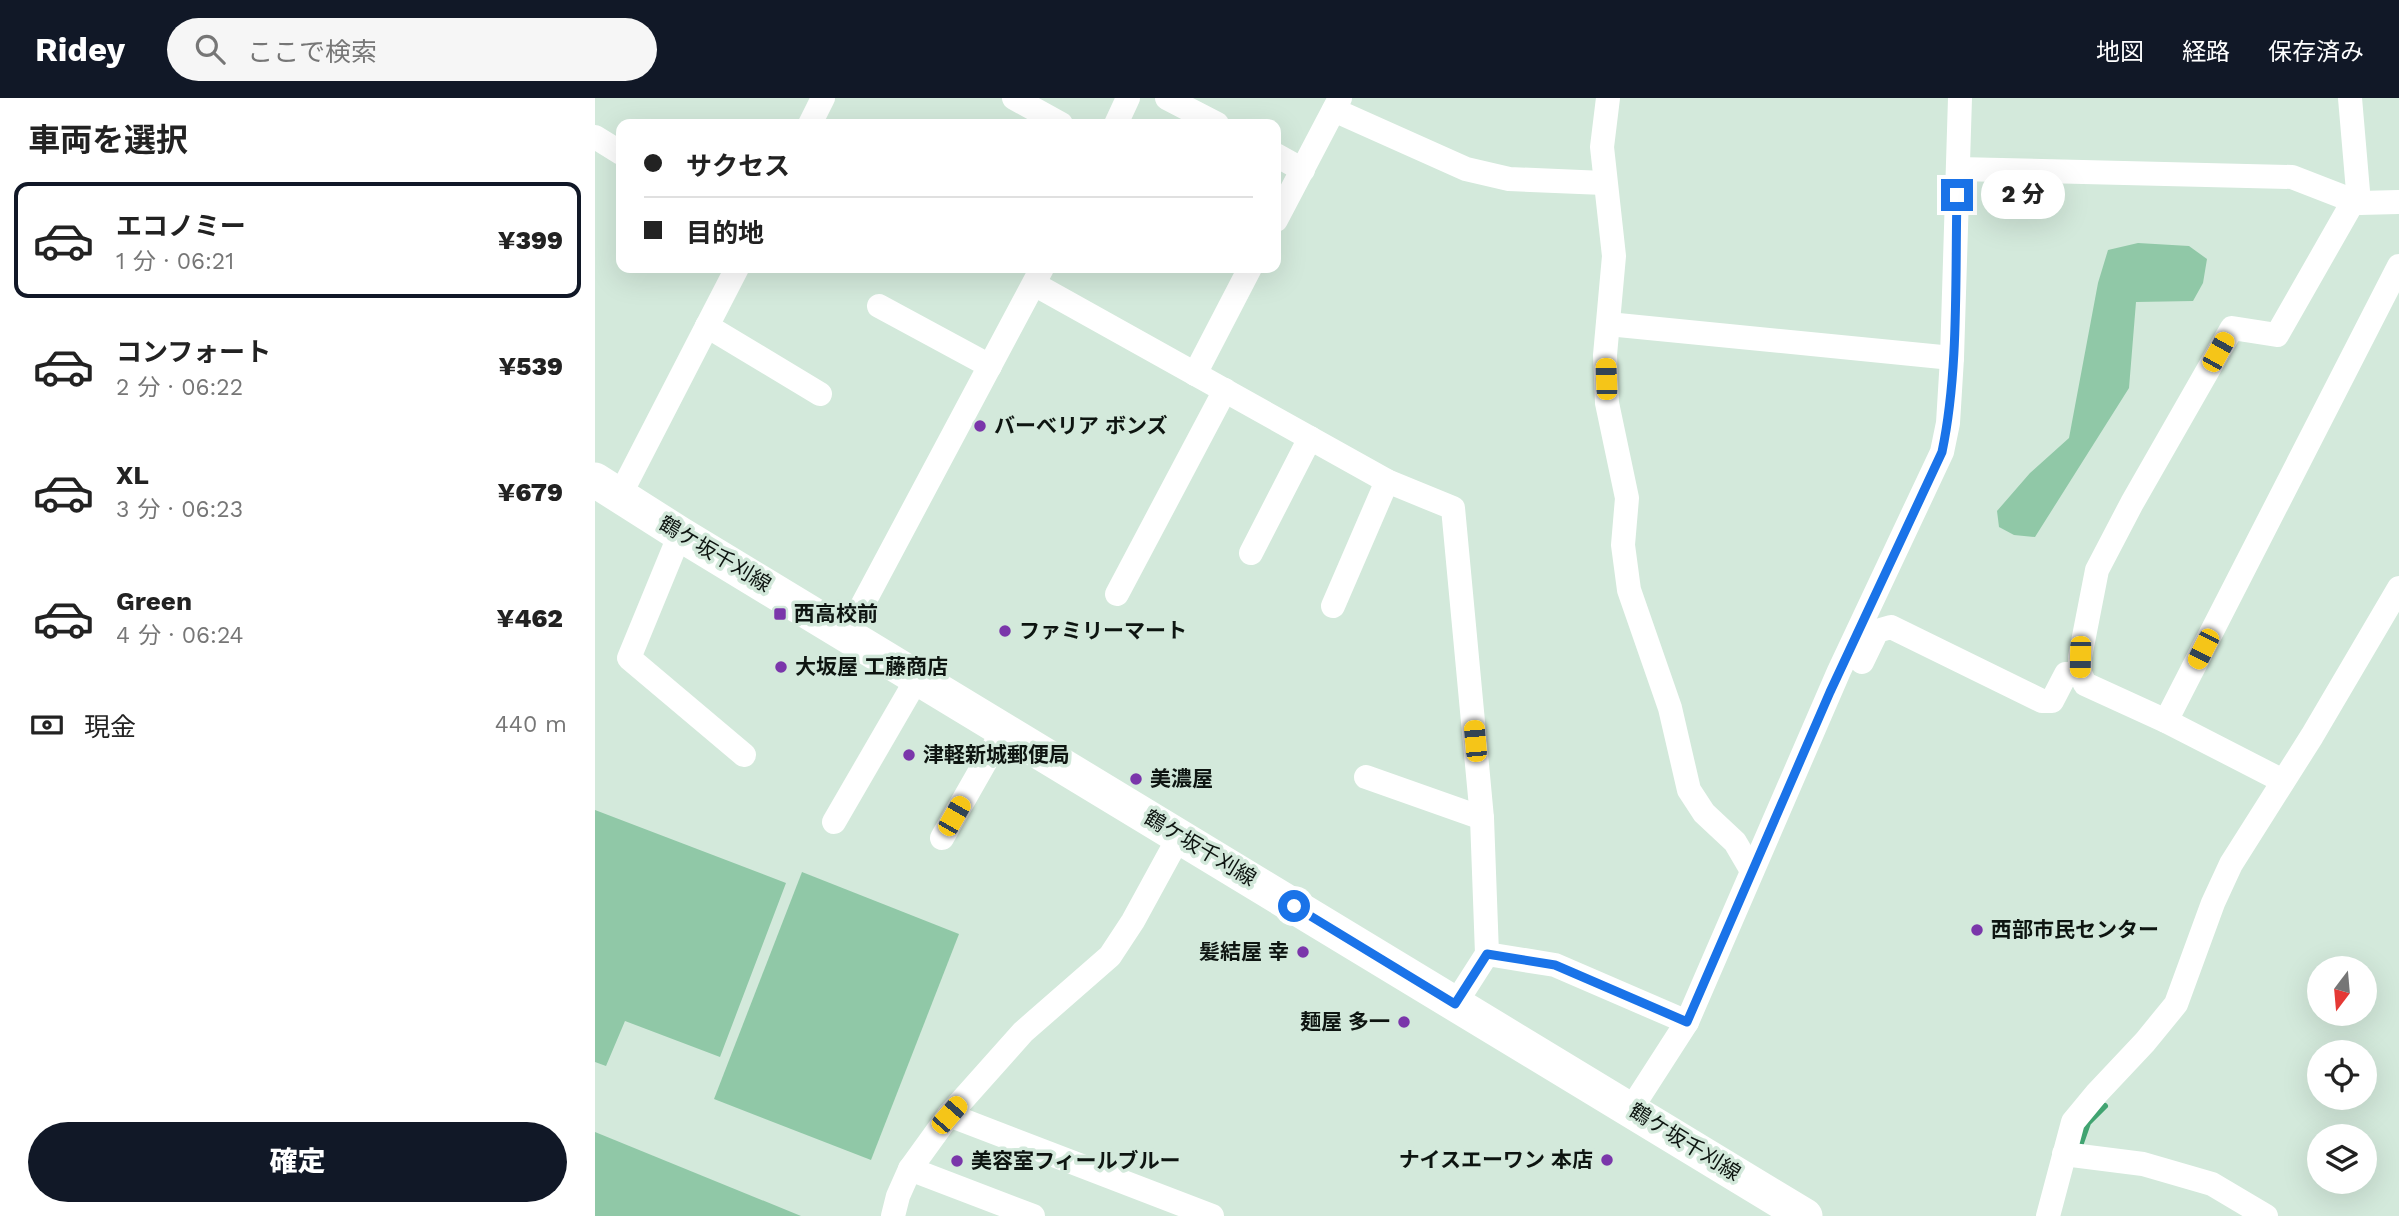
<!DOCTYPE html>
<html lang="ja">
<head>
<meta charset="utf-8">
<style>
	body { margin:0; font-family:"Work Sans","Noto Sans JP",sans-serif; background:#f6f6f6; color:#222; height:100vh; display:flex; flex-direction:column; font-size:26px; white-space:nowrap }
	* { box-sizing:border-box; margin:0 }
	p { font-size:23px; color:#767676 }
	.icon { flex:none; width:38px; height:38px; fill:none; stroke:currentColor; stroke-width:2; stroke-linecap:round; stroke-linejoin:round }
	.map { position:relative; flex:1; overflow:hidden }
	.panel { display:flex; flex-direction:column; background:#fff; width:595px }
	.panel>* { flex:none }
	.hud { position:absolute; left:21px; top:21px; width:665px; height:154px; border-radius:14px; box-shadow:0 7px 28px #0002; display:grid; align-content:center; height:154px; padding:0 28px; background:#fff }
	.needle { width:46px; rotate:196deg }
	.controls { position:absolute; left:1712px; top:858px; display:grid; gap:14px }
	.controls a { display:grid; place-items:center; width:70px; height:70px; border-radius:50%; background:#fff; box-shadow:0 7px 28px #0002; font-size:35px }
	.end { position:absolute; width:32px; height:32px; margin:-16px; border:9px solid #1a73e8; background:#fff; box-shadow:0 0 0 4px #fff }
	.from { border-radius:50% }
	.bubble { position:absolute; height:49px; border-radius:24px; background:#fff; box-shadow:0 7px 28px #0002; font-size:23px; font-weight:800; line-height:49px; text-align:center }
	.car { position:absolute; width:21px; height:42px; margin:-21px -10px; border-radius:9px; box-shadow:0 0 5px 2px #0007; background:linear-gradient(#f5c518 24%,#345 0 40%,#f5c518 0 76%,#345 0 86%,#f5c518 0) }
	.hud b { display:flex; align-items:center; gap:24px; height:66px; font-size:26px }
	.hud b+b { border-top:2px solid #e0e0e0 }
	.hud i { width:18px; height:18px; background:#222 }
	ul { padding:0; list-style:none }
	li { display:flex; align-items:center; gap:21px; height:116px; margin:0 14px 10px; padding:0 14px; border:4px solid transparent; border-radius:14px }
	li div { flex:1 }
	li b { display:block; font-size:26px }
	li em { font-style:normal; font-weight:800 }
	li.active { border-color:#111827 }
	li>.icon { width:63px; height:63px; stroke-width:1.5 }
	h2 { padding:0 28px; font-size:32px; line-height:84px }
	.pay { display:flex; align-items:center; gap:18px; height:77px; padding:0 28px; font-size:26px }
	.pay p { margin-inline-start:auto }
	.cta { display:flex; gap:14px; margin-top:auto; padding:14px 28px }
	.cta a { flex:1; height:80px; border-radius:42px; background:#111827; color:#fff; font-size:28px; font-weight:800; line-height:80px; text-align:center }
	header { display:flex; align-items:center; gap:42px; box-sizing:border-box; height:98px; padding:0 35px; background:#111827; color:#fff }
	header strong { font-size:33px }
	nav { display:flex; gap:38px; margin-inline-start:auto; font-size:24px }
	.search { width:490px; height:63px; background:#f6f6f6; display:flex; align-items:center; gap:18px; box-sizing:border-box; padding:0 24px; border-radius:38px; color:#767676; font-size:26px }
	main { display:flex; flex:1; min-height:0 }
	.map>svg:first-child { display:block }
	.green { fill:#90c8a7 }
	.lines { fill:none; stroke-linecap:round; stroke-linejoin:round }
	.stream { stroke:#41a471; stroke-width:6 }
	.street { stroke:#fff; stroke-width:24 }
	.secondary { stroke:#fff; stroke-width:35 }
	.route { stroke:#1a73e8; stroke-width:9 }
	.poi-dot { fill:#7a36aa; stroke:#d3e9db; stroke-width:2.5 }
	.labels { text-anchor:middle; stroke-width:7; stroke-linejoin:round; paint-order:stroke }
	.poi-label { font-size:21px; font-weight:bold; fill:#0e1511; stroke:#d3e9db; text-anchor:start }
	.street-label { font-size:21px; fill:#0e1511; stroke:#d3e9db }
</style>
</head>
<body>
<header>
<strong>Ridey</strong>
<div class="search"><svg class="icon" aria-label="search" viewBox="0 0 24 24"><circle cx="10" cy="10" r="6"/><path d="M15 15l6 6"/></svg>ここで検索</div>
<nav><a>地図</a><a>経路</a><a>保存済み</a></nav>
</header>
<main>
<section class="panel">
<h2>車両を選択</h2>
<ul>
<li class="active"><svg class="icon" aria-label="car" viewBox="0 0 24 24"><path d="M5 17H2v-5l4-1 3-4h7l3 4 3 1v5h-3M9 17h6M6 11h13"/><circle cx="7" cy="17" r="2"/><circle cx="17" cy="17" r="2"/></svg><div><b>エコノミー</b><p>1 分 · 06:21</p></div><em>¥399</em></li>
<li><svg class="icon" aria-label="car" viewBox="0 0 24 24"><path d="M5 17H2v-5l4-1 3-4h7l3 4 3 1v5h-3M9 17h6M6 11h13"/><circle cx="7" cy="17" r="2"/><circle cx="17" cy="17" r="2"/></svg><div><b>コンフォート</b><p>2 分 · 06:22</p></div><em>¥539</em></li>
<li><svg class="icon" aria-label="car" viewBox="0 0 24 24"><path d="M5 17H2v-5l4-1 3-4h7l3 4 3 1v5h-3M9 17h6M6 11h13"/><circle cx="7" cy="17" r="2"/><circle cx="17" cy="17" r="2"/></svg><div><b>XL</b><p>3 分 · 06:23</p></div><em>¥679</em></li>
<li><svg class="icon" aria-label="car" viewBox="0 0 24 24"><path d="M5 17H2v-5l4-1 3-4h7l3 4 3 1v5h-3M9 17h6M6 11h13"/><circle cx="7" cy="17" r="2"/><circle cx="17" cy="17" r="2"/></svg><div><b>Green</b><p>4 分 · 06:24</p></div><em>¥462</em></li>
</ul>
<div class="pay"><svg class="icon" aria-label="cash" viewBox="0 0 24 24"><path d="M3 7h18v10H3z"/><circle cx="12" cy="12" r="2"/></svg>現金<p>440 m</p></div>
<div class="cta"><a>確定</a></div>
</section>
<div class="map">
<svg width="1804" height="1118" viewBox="0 0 1804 1118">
	<rect width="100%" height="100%" fill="#d3e9db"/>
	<g class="green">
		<polygon points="1543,145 1594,148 1612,161 1608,185 1598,203 1541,204 1534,290 1440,439 1419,437 1404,429 1402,413 1435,375 1474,340 1503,185 1513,152"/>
		<polygon points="0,712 191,785 125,959 30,923 11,968 0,964"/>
		<polygon points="207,774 364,836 276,1062 119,1001"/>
		<polygon points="0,1034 206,1118 0,1118"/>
	</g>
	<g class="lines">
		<polyline class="stream" points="1486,1045 1493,1025 1510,1008"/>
		<g class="street">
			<polyline points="419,0 466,26"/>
			<polyline points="572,0 622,26"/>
			<polyline points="1013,0 1007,49 1019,158 1010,257 1012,305 1032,400 1028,447 1034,492 1075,610 1094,692 1109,715 1140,744 1157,773"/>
			<polyline points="1755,0 1764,105"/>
			<polyline points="739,12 871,71 914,81 1009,85"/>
			<polyline points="215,26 228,0"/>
			<polyline points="521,26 533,0"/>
			<polyline points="0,39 26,55"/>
			<polyline points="681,57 708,72"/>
			<polyline points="1363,71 1697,79 1764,105 1804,104"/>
			<polyline points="681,122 745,0"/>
			<polyline points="439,186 792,383 858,410 887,720 892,856 860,906"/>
			<polyline points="284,208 395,268"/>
			<polyline points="1013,226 1357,260"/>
			<polyline points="112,228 225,296"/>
			<polyline points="600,276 655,170"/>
			<polyline points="25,397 142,170"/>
			<polyline points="85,436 34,560 149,657"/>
			<polyline points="656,455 715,340"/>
			<polyline points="522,496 630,292"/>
			<polyline points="738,508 792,383"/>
			<polyline points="252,536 447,170"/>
			<polyline points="1267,564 1282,533 1296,529 1447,603 1457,603 1471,576 1485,575 1485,559 1502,472 1537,405 1637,230 1682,237 1759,102"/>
			<polyline points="1485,575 1490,586 1571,623 1688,683"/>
			<polyline points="1571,623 1804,168"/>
			<polyline points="771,679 887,720"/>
			<polyline points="239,724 323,579"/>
			<polyline points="347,740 409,631"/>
			<polyline points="892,856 960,867 1092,924"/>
			<polyline points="1036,1011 1092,924 1244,573 1347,354 1353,325 1357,260 1365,0"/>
			<polyline points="354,1017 617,1118"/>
			<polyline points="1469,1056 1548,1066 1617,1086 1671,1118"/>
			<polyline points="315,1071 438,1118"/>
			<polyline points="298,1118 303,1098 315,1071 354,1017 428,934 515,858 538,823 585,737"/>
			<polyline points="1453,1118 1478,1024 1502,995 1550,944 1581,906 1618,805 1636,766 1717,638 1804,490"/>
		</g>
		<polyline class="secondary" points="0,382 85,436 1210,1118"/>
	</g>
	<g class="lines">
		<path class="route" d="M699 808 860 906 892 856 960 867 1092 924 1235 594 1347 354C1364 273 1360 179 1362 97"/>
	</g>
	<g class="poi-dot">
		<circle cx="385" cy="328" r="7"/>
		<rect x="178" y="509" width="14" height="14" rx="3.5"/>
		<circle cx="410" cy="533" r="7"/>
		<circle cx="186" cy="569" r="7"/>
		<circle cx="314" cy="657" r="7"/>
		<circle cx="541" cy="681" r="7"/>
		<circle cx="1382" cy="832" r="7"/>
		<circle cx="708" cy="854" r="7"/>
		<circle cx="809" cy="924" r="7"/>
		<circle cx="1012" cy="1062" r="7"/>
		<circle cx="362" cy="1063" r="7"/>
	</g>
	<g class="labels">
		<g class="poi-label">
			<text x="399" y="335">バーべリア ボンズ</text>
			<text x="199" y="523">西高校前</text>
			<text x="424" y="540">ファミリーマート</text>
			<text x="200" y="576">大坂屋 工藤商店</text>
			<text x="328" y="664">津軽新城郵便局</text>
			<text x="555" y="688">美濃屋</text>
			<text x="1396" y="839">西部市民センター</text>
			<text x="694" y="861" text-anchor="end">髪結屋 幸</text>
			<text x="795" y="931" text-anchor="end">麺屋 多一</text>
			<text x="998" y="1069" text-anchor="end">ナイスエーワン 本店</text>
			<text x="376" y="1070">美容室フィールブルー</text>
		</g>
		<g class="street-label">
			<text transform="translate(120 456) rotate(31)" y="7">鶴ケ坂千刈線</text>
			<text transform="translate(605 750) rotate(31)" y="7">鶴ケ坂千刈線</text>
			<text transform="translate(1090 1044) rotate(32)" y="7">鶴ケ坂千刈線</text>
		</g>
	</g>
</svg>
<div class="controls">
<a><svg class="needle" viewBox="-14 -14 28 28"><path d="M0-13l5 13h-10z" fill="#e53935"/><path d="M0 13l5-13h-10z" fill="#767676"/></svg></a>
<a><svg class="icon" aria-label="locate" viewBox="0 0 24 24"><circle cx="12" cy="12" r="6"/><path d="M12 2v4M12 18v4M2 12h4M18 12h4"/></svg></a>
<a><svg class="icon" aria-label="layers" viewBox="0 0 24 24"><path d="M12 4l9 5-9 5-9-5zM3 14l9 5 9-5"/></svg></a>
</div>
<i class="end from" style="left:699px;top:808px"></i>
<i class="end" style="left:1362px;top:97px"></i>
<div class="bubble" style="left:1386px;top:72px;width:84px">2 分</div>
<i class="car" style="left:1623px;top:254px;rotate:29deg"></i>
<i class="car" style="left:1011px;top:281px;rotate:358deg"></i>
<i class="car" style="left:1608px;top:551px;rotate:207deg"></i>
<i class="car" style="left:1485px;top:559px;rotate:181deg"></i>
<i class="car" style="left:880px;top:643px;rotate:355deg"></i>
<i class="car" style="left:359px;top:718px;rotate:30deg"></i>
<i class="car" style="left:354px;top:1017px;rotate:41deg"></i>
<div class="hud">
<b><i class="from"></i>サクセス</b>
<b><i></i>目的地</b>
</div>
</div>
</main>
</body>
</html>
